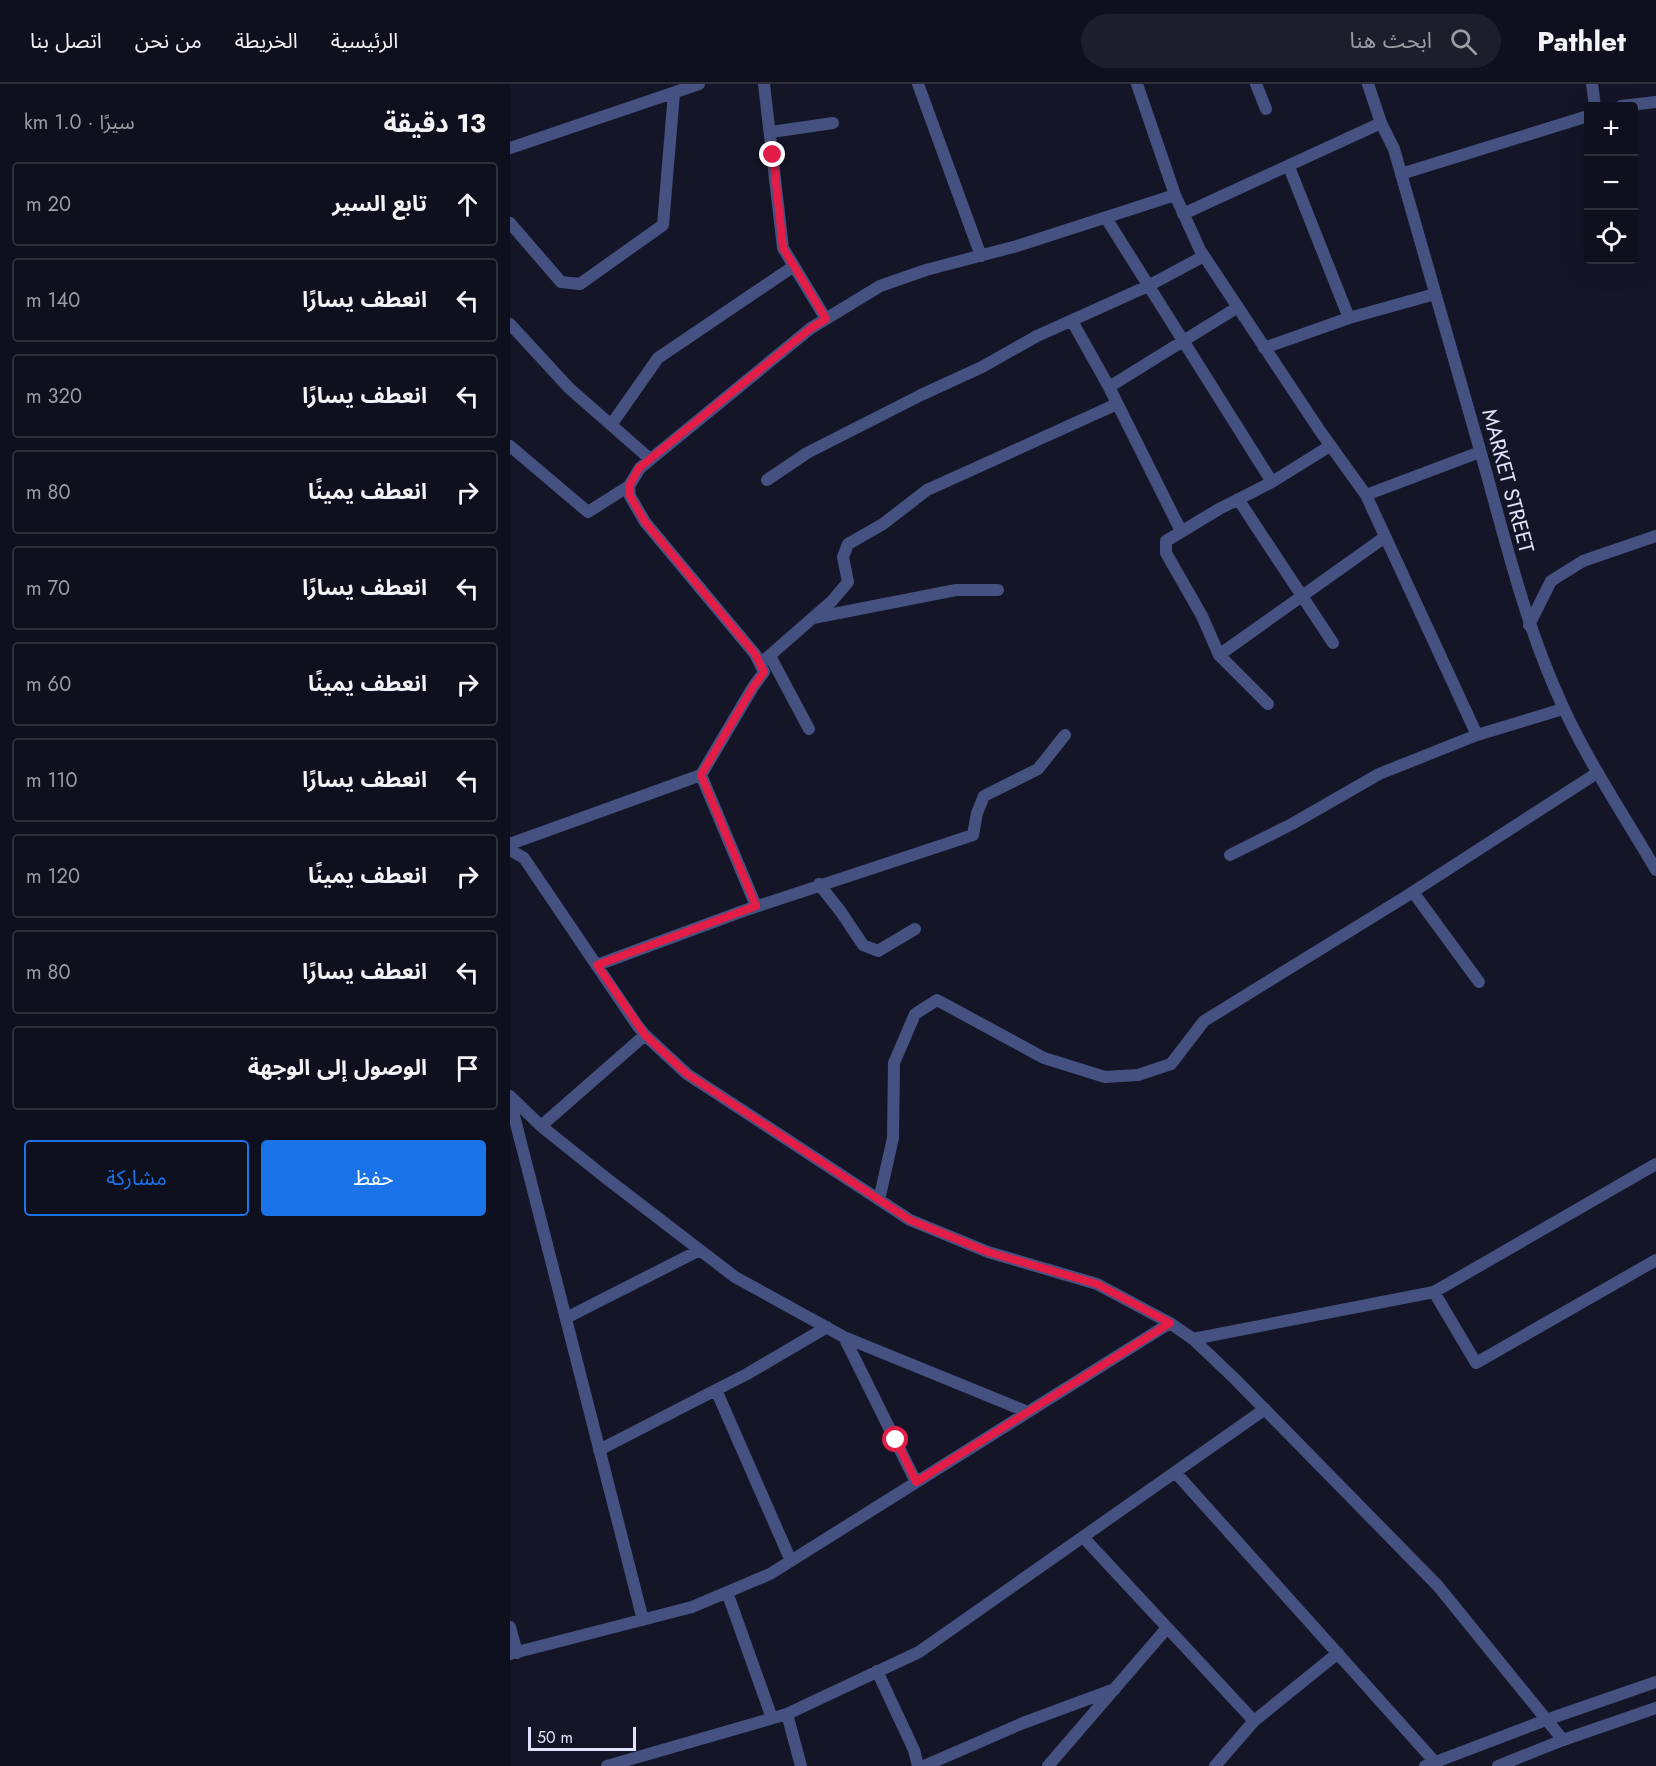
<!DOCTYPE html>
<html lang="ar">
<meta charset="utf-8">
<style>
:root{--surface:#0f101e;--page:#1d1e2b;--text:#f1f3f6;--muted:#9b9da4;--line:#2f303c;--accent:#1a73e8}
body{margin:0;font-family:Jost,"Noto Sans Arabic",sans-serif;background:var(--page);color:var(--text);direction:rtl}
.controls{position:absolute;right:18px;top:18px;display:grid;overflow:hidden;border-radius:6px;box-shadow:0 6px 24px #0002}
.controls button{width:54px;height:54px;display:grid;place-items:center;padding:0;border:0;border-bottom:2px solid var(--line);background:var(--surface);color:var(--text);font:30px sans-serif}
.scale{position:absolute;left:18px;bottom:15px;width:108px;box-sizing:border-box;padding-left:6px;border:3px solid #dfe3fb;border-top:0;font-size:16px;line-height:21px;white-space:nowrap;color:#dfe3fb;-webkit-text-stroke:4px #141628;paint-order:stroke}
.stop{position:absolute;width:18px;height:18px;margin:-14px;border:4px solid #e11d48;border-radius:50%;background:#fff}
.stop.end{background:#e11d48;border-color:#fff;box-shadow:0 2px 6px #0008}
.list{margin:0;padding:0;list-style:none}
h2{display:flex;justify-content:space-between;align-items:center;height:78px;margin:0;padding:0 24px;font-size:26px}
h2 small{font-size:20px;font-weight:400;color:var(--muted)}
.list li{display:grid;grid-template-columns:39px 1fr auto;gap:18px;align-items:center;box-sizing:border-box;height:84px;margin:0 12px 12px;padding:0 12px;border:2px solid var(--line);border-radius:6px}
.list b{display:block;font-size:22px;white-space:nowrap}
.list em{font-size:20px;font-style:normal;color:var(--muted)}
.actions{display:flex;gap:12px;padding:18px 24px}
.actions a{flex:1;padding:14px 0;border:2px solid var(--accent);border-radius:6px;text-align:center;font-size:21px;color:var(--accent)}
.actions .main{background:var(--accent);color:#fff}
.icon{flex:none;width:33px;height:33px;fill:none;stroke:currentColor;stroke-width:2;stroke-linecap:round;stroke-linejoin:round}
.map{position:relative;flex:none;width:1146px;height:1682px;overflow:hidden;direction:ltr}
header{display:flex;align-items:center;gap:36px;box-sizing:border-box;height:84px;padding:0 30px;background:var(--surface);border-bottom:2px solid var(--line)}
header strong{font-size:28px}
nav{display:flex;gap:33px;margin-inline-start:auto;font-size:21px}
.search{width:420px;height:54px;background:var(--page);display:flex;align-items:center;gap:15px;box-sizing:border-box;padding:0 21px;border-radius:33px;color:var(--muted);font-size:22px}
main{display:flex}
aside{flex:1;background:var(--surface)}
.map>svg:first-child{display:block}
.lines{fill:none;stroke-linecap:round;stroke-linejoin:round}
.minor{stroke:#455281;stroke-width:12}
.tertiary{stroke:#455281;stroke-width:12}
.route{stroke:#e11d48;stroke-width:8}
.labels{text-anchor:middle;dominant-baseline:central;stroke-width:6;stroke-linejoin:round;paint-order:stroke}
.street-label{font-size:21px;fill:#dfe3fb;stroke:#141628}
</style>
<header>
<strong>Pathlet</strong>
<div class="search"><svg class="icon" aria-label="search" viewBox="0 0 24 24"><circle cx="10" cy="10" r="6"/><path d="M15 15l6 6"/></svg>ابحث هنا</div>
<nav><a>الرئيسية</a><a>الخريطة</a><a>من نحن</a><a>اتصل بنا</a></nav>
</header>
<main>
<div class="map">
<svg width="1146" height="1682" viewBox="0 0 1146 1682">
<rect width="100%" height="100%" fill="#141628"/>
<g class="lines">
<path class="minor" d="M254,0l19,164 43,71
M408,0l63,172
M627,0l38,111 25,55 120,181 46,64 111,240 86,-26
M746,0l10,25
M1082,0l3,22
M1111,22l35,-4
M261,48l62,-9
M0,64l189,-64
M779,83l60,151
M891,90l187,-58
M673,130l198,-91
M596,134l166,264
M0,139l51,59 19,2 83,-59 11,-132
M562,237l37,66 72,144
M0,240l59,64 81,71
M754,264l85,-30 86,-24
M599,303l129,-80
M101,341l47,-67 136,-92
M0,362l78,66 41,-26
M257,396l40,-27 114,-58 61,-28 55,-31 111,-50 56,-30
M856,411l114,-43
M728,415l95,144
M303,534l143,-28h42
M709,571l166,-118
M260,572l39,73
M250,580l72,-63 16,-19 -5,-25 5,-13 35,-20 44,-34 190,-86
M758,620l-49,-49 -17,-39 -36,-63v-12l53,-32 53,-27 58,-36
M191,691l55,131
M0,760l191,-69 52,-88 11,-15 -9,-18 -110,-132 -15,-26 -1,-10 11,-18 171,-140 69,-42 46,-16 91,-24 158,-51
M0,766l14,8 113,167 8,10 42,39 223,146 78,32 109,32 73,39 23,16 43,41 202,206 125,154
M720,771l62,-31 87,-50 98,-39
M309,800l22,28 22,33 15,6 37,-22
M903,808l66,90
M87,881l146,-54 230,-76 4,-22 7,-17 54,-27 27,-34
M0,1012l31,30 65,52 129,99 109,60 184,75
M0,1016l133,520
M31,1042l104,-91
M369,1116l14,-62 1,-75 21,-49 22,-14 107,58 61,19 33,-2 33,-11 33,-43 201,-124 192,-124
M924,1208l42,71 180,-103
M56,1234l134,-68
M334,1253l72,145
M683,1255l241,-47 222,-128
M206,1306l75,171
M89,1366l148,-76 80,-47
M665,1388l259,289
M573,1453l171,184
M217,1508l45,126
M0,1543l7,26
M0,1570l182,-47 78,-33 400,-251
M367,1587l37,79 4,16
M277,1630l14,52
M97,1682l180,-52 132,-62 346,-243
M414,1682l99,-43 92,-34
M538,1682l119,-138
M705,1682l39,-45 84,-68"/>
<path class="tertiary" d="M858,0l13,39 13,26c28,101 58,201 86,301 25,88 45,176 84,259 26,56 61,108 92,161
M1019,541l22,-44 32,-20 73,-25
M915,1682l121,-46 110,-38
M988,1682l65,-26 93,-32"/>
</g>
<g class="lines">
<path class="route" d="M263,71l10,93 43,71 -15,9 -172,140 -10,18 1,10 15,26 110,132 9,18 -11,15 -52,88 55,131 -159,59 48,70 42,39 223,146 78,32 109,32 73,39 -254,159 -20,-42"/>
</g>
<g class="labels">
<g class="street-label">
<text transform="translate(998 397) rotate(75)">MARKET STREET</text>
</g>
</g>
</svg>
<div class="controls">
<button>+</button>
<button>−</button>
<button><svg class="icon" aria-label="locate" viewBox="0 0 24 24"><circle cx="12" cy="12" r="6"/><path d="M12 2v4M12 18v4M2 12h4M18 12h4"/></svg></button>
</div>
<div class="scale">50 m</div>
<div class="stop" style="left:386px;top:1356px"></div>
<div class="stop end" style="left:263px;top:71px"></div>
</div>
<aside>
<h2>13 دقيقة<small>سيرًا · 1.0 km</small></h2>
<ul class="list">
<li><svg class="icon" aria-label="ahead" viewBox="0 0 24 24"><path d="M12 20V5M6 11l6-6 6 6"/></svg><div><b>تابع السير</b></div><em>20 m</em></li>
<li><svg class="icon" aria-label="left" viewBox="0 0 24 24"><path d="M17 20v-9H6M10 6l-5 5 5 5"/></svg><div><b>انعطف يسارًا</b></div><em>140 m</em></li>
<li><svg class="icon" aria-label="left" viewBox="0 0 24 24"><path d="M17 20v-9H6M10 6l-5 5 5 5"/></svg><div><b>انعطف يسارًا</b></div><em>320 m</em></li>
<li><svg class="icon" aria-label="right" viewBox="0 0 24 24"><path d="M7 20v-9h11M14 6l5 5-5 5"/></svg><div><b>انعطف يمينًا</b></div><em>80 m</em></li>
<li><svg class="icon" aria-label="left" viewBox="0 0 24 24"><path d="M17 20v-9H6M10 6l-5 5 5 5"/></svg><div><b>انعطف يسارًا</b></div><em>70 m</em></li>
<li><svg class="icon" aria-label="right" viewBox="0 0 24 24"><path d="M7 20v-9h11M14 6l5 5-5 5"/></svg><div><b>انعطف يمينًا</b></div><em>60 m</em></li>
<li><svg class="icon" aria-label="left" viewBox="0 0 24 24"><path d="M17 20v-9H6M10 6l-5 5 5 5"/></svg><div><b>انعطف يسارًا</b></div><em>110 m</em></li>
<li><svg class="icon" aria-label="right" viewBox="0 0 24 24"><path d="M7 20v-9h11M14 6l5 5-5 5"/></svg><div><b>انعطف يمينًا</b></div><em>120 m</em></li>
<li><svg class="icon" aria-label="left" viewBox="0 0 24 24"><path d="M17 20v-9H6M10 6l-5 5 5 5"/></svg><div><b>انعطف يسارًا</b></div><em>80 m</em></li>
<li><svg class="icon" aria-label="arrive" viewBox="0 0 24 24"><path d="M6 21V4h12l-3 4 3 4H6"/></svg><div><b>الوصول إلى الوجهة</b></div></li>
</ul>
<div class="actions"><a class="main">حفظ</a><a>مشاركة</a></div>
</aside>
</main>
